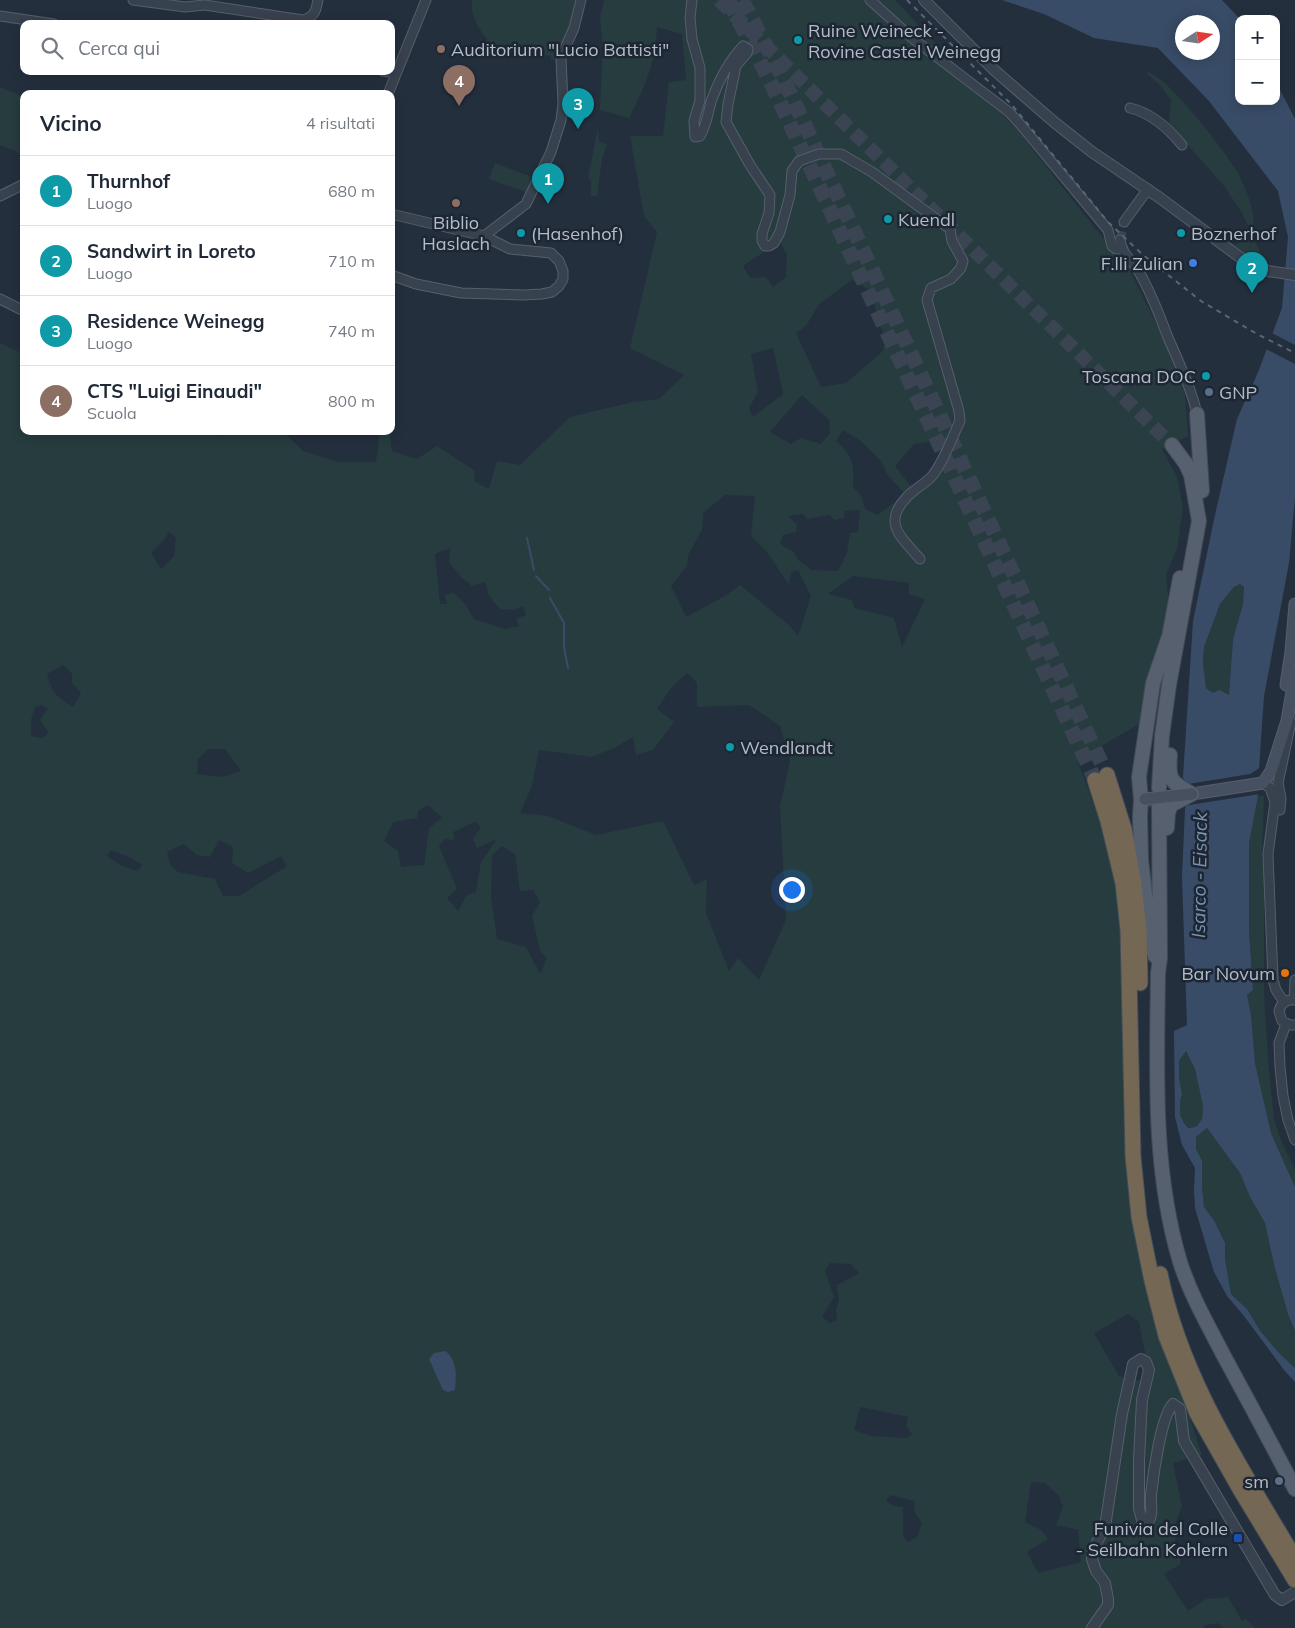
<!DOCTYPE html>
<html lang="it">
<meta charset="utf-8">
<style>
:root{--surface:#fff;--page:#f6f6f7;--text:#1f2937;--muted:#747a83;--line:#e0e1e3;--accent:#ea580c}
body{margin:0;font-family:Mulish,sans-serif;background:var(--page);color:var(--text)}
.controls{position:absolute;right:15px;top:15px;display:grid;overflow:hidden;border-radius:10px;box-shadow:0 2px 12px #0003}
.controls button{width:45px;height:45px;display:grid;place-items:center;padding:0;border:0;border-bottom:1px solid var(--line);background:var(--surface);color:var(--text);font:25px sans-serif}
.compass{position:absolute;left:1175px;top:15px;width:45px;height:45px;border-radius:50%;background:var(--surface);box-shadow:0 2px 12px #0003;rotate:78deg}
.you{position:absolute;left:791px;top:889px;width:18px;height:18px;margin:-12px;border:4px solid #fff;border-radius:50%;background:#1a73e8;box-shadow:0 0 0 8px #1a73e833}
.badge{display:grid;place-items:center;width:32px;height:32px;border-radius:50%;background:var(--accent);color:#fff;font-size:16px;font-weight:700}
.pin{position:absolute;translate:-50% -41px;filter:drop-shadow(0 1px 2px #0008)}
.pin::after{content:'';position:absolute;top:26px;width:18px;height:15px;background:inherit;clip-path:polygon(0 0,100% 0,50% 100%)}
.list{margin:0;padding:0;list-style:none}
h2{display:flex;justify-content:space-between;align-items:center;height:65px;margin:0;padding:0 20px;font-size:21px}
h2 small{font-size:16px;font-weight:400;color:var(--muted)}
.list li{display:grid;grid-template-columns:32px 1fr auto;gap:15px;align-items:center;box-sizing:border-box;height:70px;padding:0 20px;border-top:1px solid var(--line)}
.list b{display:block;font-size:19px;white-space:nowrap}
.list p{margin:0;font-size:16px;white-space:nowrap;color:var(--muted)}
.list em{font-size:16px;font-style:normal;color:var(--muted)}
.icon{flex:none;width:28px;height:28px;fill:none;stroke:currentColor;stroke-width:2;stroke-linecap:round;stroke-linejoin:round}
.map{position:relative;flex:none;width:1295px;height:1628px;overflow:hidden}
.search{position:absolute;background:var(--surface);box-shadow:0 2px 12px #0003;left:20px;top:20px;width:375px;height:55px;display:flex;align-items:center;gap:12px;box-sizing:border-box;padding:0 18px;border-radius:10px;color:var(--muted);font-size:19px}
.panel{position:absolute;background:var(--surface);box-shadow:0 2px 12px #0003;left:20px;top:90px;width:375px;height:345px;border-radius:10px}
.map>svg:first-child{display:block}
.green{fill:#263c3f;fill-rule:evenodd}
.water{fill:#394c67;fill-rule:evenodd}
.pier{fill:#242f3e}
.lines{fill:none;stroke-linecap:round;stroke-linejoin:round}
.stream{stroke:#394c67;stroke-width:2}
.minor-tunnel{stroke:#3a4453;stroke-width:9;stroke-dasharray:9 4.5;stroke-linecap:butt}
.primary-tunnel{stroke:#3a4453;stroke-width:14;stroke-dasharray:14 7;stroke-linecap:butt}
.motorway-tunnel{stroke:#3a4453;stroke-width:15;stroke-dasharray:15 8;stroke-linecap:butt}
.minor-casing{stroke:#565f6c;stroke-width:11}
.tertiary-casing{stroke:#565f6c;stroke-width:12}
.secondary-casing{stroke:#565f6c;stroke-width:13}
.primary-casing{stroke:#414a57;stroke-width:16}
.motorway-casing{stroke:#434c59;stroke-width:17}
.minor{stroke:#38414e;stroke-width:9}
.tertiary{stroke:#38414e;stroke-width:10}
.secondary{stroke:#465061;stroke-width:11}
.primary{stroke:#56606e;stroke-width:14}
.motorway{stroke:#746855;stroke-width:15}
.rail{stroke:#5a6575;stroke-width:2;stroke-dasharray:5 5;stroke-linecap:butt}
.secondary-bridge-casing{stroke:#565f6c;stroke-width:13;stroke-linecap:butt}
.secondary-bridge{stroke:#465061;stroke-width:11}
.culture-dot{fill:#0f9aa8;stroke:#1d2633;stroke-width:2}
.education-dot{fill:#8d6e63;stroke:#1d2633;stroke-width:2}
.shop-dot{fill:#3f7fe0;stroke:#1d2633;stroke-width:2}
.service-dot{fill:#5c6f8a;stroke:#1d2633;stroke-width:2}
.food-dot{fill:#e8710a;stroke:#1d2633;stroke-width:2}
.transit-dot{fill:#1a4fb4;stroke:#1d2633;stroke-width:2}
.labels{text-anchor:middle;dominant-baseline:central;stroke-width:5;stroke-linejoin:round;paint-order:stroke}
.poi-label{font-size:18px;fill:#b4bcc9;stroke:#1d2633;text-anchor:start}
.water-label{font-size:19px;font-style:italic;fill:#7c92b1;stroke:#1d2633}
</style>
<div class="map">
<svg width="1295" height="1628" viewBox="0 0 1295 1628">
<rect width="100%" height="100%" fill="#242f3e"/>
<path class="green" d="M472,0h107l-2,9 -22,51 -4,-1v-3l-6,-1 -1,3 -36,-5 -23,-9 2,-5c-9,-11 -17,-24 -15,-39z
M604,0h291l124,132 71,90 40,49 36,72 19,51 3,42 -26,13 15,28 6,31 -6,41 -11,25 3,34 -28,115 -64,37 33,87 12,76 5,231 4,62 14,66 57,173 -29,8 9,43 -9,24 8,34 -17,10 24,37 18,-12 22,-2 14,24 4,-2 9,9h-32l-5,-5 -12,2 -3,3h-1203v-1285l24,11v77h182l12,5 19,-5h46l20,20 35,11h38l4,-31h9l3,20 25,8 20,-13 37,24 1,12 14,7 8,-28 23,4 50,-48 63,-15 26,-3 25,-24 -54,-27 27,-116 -13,-16 -14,-80h33l6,-54 17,-2 -4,-46 -25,-7c-2,37 -11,58 -28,91l-29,-8 3,-64 -3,-29zM780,241l7,14 -1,22 -13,10 -7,-10 -16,1 -7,-12zM852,280l19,11 8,32 6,15 -2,13 -37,32 -25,4 -25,-54 10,-7 13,-22zM773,348l10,46 -30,23 -4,-9 9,-16 -7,-38zM802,395l27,25 1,13 -9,11 -20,-6 -10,6 -21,-12zM843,430l18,11 20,20 6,13 16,18 -9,11 -17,12 -12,-6 -3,-12 -9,-10c1,-22 1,-31 -17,-46zM934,441l8,10 -12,24 -17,14 -18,-23 19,-22zM725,495l30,1 -4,40 16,16 22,33 2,-13 7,-2 13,26 -13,40 -9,-11 -49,-40 -15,11 -39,21 -15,-31 16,-20 1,-11 14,-25 1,-17zM860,510l-2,22 -8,1 -3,20 -9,18 -26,-1 -14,-10 -4,-8 -14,-8 3,-9 13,-3 1,-7 -9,-9 15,-2 4,5 22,-4 6,5 9,-2v-7zM169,532l7,6 -2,18 -13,13 -10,-16 13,-13zM450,548l-1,14 12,15 11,9 13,-4 4,14 11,13 14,1 9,-4 3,9 -10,4 3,7 -14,3 -31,-10 -9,-15 -12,-12 -8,4 2,8h-7l-5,-50zM853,576l56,7v11l16,5 -23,48 -8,-29 -40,-10 -2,-8 -24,-6zM63,665l9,9v9l9,10 -8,14c-15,-9 -22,-15 -26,-33zM687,673l10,10v24l52,-2 31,21 10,35 -10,45 6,114 -27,60 -21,-22 -9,13 -23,-58 1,-34 -13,6 -31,-64 -67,14 -48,-19 -28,-3 12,-27 7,-36 53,7 22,-9 19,-11 3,18 17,-5 21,-28 -17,-13 14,-21zM42,705l6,4 -8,11 9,13 -7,5 -11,-2v-16l4,-13zM208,749h17l16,22 -18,6 -26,-3 1,-15zM428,805l14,13 -13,10 -5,37 -23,2 -3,-16 -14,-10 9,-19 24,-4 1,-7zM475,822l6,5 -8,12 4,9 20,-9 -16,23 -5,30 -9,3 -9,16 -11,-13 10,-9 -18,-43 6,-7 9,1 -1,-8zM219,840l14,7 -1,16 16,10 33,-17 6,10 -48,30h-16l-8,-17 -37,-7 -8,-8 -3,-12 17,-8 13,11 13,2zM502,846l13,8 5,37 13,-1 7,12 -8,14 8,35 7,7 -7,16 -14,-27 -29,-8 -6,-42 1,-42zM111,850l16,6 16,9 -6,6 -15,-5 -15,-10zM830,1263l21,1 8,9 -22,12 2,15 -3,10 1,10 -7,3 -8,-6 12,-20 -9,-26zM1128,1314l11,8 12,61 -32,-7 -25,-43zM860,1407l48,10 -2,9 6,8 -5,4 -36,-2 -17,-6zM1031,1482l14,1 14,13 4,11 -7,18 22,5 3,32 -43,11 -11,-21 21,-13 -7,-9 -16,-8zM890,1495l25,6 -1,10 8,12 -4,13 -10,6 -5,-6v-29l-9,-1 -8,-5z
M1149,72c6,4 13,8 19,14 23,23 50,56 68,84 7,12 24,48 15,61l-9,-18 -18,-27 -55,-62 2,-24 -11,-15 -13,-11z
M0,87l24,10v58l-24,-10z
M598,127l1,15 8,2 -5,15 -5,37h-6v-16l-3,-2z
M495,163l37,14 -6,15 -37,-13z
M1250,235l3,2 11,24 -14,-4 -15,-12z
M1240,584l4,3 -1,17 -10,35 -4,56 -16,-2 -7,-5 -3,-25 1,-16 16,-43 14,-17z
M1258,796h6l-2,62 2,18v118l4,64 6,62 8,23 13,26v18l-24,-54 -16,-70 -4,-48 -4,-20 6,-5 -4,-59v-88z
M1186,1051l9,17 8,38 -1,13 -6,8 -8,1 -4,-5 -4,-8v-14l2,-7 -3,-16v-17z
M1207,1128l33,45 10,24 15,26 9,42 14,49 7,17v37l-15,-14 -19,-22 -14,-23 -16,-15 -6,-35v-16l-11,-23 -10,-13 -8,-58v-12z"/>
<path class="water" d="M1002,0h220l18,19h-1v82h37v-19l19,37v378l-6,66 -25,133 -5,73 -3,5 2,22 -9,47v88l4,59 -6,5 4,20 4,48 16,70 24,54v144l-7,-17 -14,-49 -9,-42 -15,-26 -10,-24 -33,-45 -11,9v12l6,12v26l2,20 10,13 11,23v16l6,35 16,15 14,23 19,22 15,14v14l-11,-12 -40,-54 -17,-20 -13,-24 -19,-64 -1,-18 1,-22 -13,-23 -7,-28 -1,-86 13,-6 -5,-148 3,-68c4,-11 2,-20 -2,-32l10,-156 22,-106 22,-96 22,-49 23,-62 6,-71 -10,-46 -69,-90 -51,-53 -64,-10 -50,-24zM1182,22h30v30h-30zM1240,584l4,3 -1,17 -10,35 -4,56 -10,-5 -6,3 -7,-5 -3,-25 1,-16 16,-43 14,-17zM1186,1051l9,18 8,37 -1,13 -6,8 -8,1 -4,-5 -4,-8v-14l2,-7 -3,-16v-17z
M446,1351c12,13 10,22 9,39l-7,2 -5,-2 -14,-31 5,-6z"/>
<path class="pier" d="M1270,332l25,13v19l-31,-16z
M1261,767l-2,7 1,20 -77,12 -1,-24 6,2 62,-10z"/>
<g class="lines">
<path class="stream" d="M527,538l7,32
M536,576l13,14
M550,598l14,25v24l4,21"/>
<path class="minor-tunnel" d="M1120,240l4,-18"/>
<path class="primary-tunnel" d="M719,0l453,445
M1152,807v-18"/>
<path class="motorway-tunnel" d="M728,0l44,85 323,695
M742,0l41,78 324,697"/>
<defs>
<path id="minor" d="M133,0l52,7 20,-2 98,15c12,-4 13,-9 15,-20
M692,0l-2,18 2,21 8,29v32l-6,21 1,16 5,-1c7,-11 8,-25 12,-37 7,-19 17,-38 31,-53l5,3 -1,4 -11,13 -8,38 -2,18 24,43 20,30 -1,18 -7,21v7l3,5h4l5,-3 6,-11 10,-37 2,-24 7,-10 20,-7h22l31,18 78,57 2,12 11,20 -2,7 -10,11 -20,9 -4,12 32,111 1,10c-8,16 -16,41 -28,55 -5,6 -14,11 -21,17 -30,28 -13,41 9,66
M870,0l42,38 97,74 11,12 88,106 4,16 4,3h5
M0,16l54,8
M383,71l12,2
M388,94l38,-94
M1130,108c21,5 39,21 52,37
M0,196l24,-12
M391,214l93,22 26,13 41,4 8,8 4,10v8l-4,7 -7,6 -10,2 -19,1 -62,-2 -45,-9 -25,-9
M1124,222l24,-33
M484,236l42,-32 25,-52 10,-32 2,-16 -2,-47 13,-29 7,-28
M1120,240c2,15 12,20 19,32 12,20 20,42 28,63 11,26 24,52 30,79
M0,299l24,12
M1263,783l7,5 5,14 -7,52 5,126 3,10 8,12
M1280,810l1,-12 -3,-15 13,-61
M1294,999l1,-19
M1295,1000c-8,-1 -14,3 -16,11l3,10 8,4h5
M1286,1024l-7,19 1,24 3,29 5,24 7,20"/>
<path id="tertiary" d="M924,0l69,69 61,53 38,30 68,46 85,63 23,10 27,4
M1092,1628l16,-23v-6l-3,-16 -9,-12 -4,-12 2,-11 11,-21 17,-113 11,-50 8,-5 5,3 3,8 -7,30 -3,60v49l4,14 5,-1c6,-8 2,-17 3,-27 2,-19 10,-79 22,-91l7,5 4,32 91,154 7,5 13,-8"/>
<path id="secondary" d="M1286,685l5,-33 4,-48
M1192,794l71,-11 8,-12 16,-50 8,-47"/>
<path id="primary" d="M1197,414l5,77
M1167,648l13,-70
M1170,755c-2,26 1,27 22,39
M1159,788l3,-52 7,-51 30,-164 -8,-46 -5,-11 -14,-19
M1159,806l1,152 -2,15c-1,97 -6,195 22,289 11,34 29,65 45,96 24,44 47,87 70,131
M1167,828l1,-15 3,-8 21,-11
M1155,956l-5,-19 -9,-77 -1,-44 1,-16 -2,-23 14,-94 15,-44"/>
<path id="motorway" d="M1107,775l17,54 9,50 6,50 1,54
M1095,780l13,41 15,62 5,47 5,226 6,61 13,64 14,55 31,77 43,76 55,91
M1160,1274c21,105 82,195 135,285"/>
</defs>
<use href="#minor" class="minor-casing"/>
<use href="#tertiary" class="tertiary-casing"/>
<use href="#secondary" class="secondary-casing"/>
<use href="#primary" class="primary-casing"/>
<use href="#motorway" class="motorway-casing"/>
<use href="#minor" class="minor"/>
<use href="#tertiary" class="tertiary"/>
<use href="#secondary" class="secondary"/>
<use href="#primary" class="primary"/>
<use href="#motorway" class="motorway"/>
<path class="rail" d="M907,0l105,105 96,117 35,33 58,46 56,33 38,19"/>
<defs>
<path id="secondary-bridge" d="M1145,799l47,-5"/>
</defs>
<use href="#secondary-bridge" class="secondary-bridge-casing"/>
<use href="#secondary-bridge" class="secondary-bridge"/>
</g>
<g class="culture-dot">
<circle cx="798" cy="40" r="5"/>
<circle cx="888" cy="219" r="5"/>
<circle cx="521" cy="233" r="5"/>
<circle cx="1181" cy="233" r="5"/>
<circle cx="1206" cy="376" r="5"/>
<circle cx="730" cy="747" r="5"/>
</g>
<g class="education-dot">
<circle cx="441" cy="49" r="5"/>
<circle cx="456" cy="203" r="5"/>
</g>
<circle class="shop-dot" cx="1193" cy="263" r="5"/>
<g class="service-dot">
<circle cx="1209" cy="392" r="5"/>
<circle cx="1279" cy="1481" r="5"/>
</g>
<circle class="food-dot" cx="1285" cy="973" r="5"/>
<rect class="transit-dot" x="1233" y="1533" width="10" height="10" rx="2.5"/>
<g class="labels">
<g class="poi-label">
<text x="808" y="30">Ruine Weineck -<tspan x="808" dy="21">Rovine Castel Weinegg</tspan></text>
<text x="451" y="49">Auditorium "Lucio Battisti"</text>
<text x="898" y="219">Kuendl</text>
<text x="456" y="222" text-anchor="middle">Biblio<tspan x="456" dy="21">Haslach</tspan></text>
<text x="531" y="233">(Hasenhof)</text>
<text x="1191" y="233">Boznerhof</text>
<text x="1183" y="263" text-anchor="end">F.lli Zulian</text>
<text x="1196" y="376" text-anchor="end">Toscana DOC</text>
<text x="1219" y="392">GNP</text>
<text x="740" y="747">Wendlandt</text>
<text x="1275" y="973" text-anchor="end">Bar Novum</text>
<text x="1269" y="1481" text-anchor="end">sm</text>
<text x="1228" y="1528" text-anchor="end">Funivia del Colle<tspan x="1228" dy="21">- Seilbahn Kohlern</tspan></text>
</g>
<g class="water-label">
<text transform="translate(1199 875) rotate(-89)">Isarco - Eisack</text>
</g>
</g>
</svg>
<div class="controls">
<button>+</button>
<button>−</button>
</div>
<svg class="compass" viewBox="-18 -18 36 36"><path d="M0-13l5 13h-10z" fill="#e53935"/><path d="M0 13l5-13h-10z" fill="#747a83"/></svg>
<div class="you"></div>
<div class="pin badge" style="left:548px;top:204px;background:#0f9aa8">1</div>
<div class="pin badge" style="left:1252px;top:293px;background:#0f9aa8">2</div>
<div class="pin badge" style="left:578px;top:129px;background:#0f9aa8">3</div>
<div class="pin badge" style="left:459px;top:106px;background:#8d6e63">4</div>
<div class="search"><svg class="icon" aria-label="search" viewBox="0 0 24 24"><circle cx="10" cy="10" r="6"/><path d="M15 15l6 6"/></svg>Cerca qui</div>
<section class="panel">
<h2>Vicino<small>4 risultati</small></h2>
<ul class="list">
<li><span class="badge" style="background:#0f9aa8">1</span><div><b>Thurnhof</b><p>Luogo</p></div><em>680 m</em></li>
<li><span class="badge" style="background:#0f9aa8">2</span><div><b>Sandwirt in Loreto</b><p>Luogo</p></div><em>710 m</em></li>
<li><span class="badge" style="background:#0f9aa8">3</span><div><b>Residence Weinegg</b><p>Luogo</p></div><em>740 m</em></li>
<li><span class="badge" style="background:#8d6e63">4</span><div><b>CTS &quot;Luigi Einaudi&quot;</b><p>Scuola</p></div><em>800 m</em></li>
</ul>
</section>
</div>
